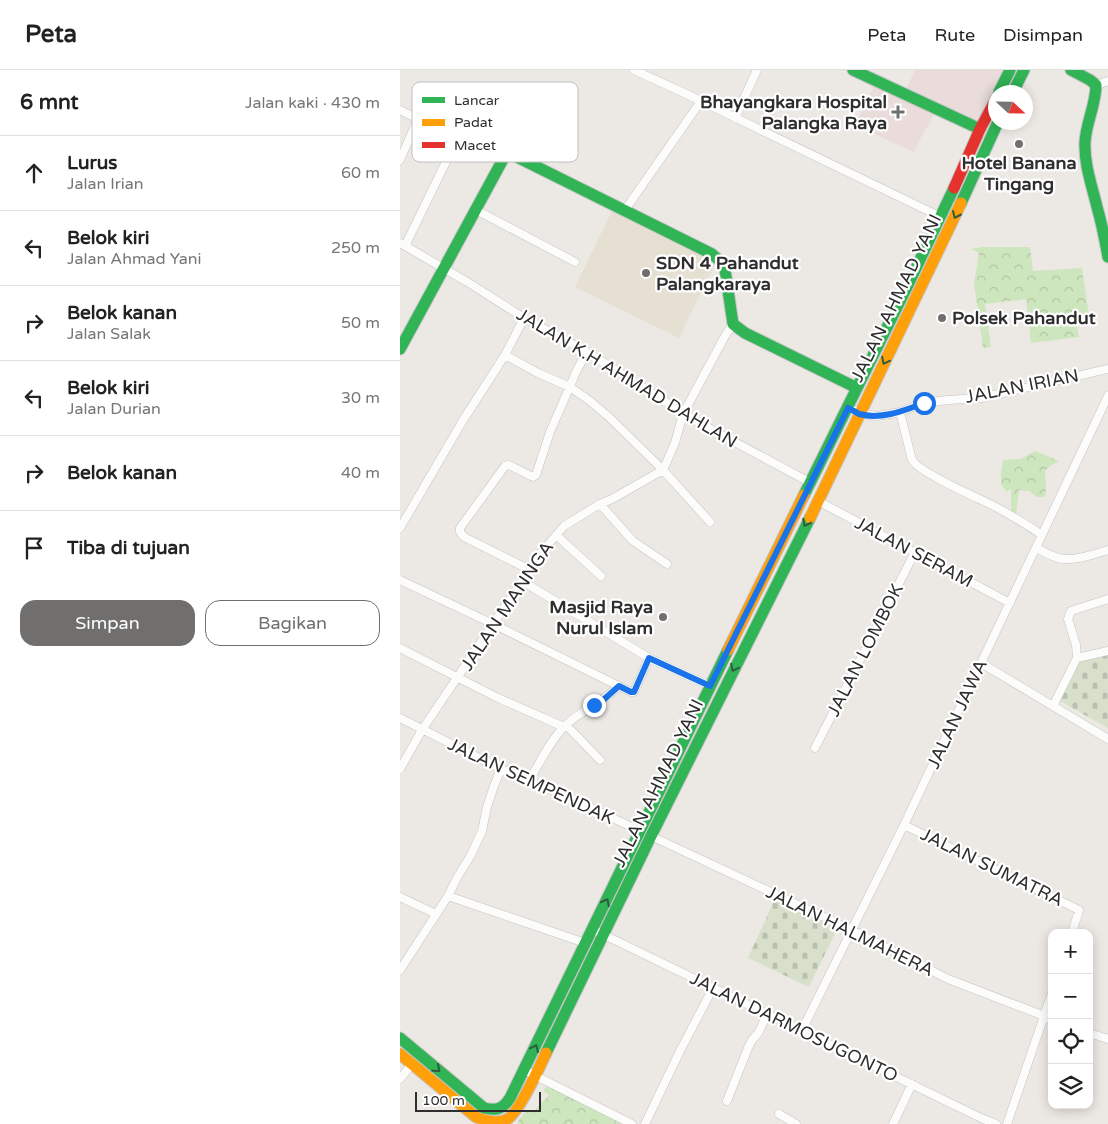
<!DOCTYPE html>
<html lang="id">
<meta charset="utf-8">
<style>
:root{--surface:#fff;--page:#f6f6f6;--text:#222;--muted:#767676;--line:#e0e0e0;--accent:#706f6e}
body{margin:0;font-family:"Varela Round",sans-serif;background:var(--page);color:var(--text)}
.controls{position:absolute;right:15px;bottom:15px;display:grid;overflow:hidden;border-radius:10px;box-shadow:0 2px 12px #0003}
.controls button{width:45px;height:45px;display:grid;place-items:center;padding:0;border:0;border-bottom:1px solid var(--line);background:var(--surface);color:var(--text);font:25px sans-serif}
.compass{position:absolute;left:588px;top:15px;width:45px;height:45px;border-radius:50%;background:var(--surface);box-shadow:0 2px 12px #0003;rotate:112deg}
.scale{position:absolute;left:15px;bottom:12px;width:126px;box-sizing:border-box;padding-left:5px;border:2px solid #2e2e2e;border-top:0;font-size:14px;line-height:18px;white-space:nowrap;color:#2e2e2e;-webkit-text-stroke:4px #fff;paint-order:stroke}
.stop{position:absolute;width:15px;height:15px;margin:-11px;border:4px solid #1a73e8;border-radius:50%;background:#fff}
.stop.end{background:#1a73e8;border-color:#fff;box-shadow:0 1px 5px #0008}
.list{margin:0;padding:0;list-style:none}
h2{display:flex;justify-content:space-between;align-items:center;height:65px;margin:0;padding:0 20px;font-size:21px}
h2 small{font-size:16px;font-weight:400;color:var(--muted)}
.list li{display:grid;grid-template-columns:32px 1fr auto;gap:15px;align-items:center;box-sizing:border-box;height:75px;padding:0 20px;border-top:1px solid var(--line)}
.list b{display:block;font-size:19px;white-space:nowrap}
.list p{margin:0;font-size:16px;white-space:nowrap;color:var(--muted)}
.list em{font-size:16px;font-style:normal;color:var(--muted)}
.actions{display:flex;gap:10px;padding:15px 20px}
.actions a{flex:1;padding:11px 0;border:1px solid var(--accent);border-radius:15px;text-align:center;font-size:18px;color:var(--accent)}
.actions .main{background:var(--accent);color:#fff}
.icon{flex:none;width:28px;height:28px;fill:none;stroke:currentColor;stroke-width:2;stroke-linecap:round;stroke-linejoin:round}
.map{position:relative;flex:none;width:708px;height:1054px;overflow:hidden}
header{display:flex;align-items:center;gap:30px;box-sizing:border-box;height:70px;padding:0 25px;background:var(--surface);border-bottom:1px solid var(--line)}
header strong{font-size:24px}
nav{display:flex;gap:28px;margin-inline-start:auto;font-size:18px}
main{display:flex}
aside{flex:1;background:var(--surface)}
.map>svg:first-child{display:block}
.education{fill:#e6e0d3}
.medical{fill:#e9dcdb}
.forest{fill:url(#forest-crowns)}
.cemetery{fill:url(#cemetery-stones)}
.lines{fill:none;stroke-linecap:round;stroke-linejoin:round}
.street-casing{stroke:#c5c4c5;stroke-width:9}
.fast-casing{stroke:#c5c4c5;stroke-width:13}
.slow-casing{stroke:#c5c4c5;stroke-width:13}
.jam-casing{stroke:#c5c4c5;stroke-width:13}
.street{stroke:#fcfcfb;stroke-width:8}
.fast{stroke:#30b455;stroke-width:11}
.slow{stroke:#ff9f0a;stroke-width:11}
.jam{stroke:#e5322d;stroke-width:11}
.oneway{stroke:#2f5d3c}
.route{stroke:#1a73e8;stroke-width:6}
.poi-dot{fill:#706f6e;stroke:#fff;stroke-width:2}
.labels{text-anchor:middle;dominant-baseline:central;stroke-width:4.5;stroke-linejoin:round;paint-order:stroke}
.poi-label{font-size:18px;font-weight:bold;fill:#2e2e2e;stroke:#fff;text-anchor:end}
.street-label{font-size:18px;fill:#2e2e2e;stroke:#fff}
.key{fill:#fff;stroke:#c0c0c0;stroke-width:1}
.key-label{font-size:14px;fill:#2e2e2e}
</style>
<header>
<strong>Peta</strong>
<nav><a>Peta</a><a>Rute</a><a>Disimpan</a></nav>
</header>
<main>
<aside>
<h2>6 mnt<small>Jalan kaki · 430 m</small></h2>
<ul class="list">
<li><svg class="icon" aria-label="ahead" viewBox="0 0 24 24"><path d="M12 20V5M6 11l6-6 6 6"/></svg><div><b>Lurus</b><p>Jalan Irian</p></div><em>60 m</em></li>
<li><svg class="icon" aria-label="left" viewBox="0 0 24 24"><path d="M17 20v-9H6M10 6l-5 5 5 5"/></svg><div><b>Belok kiri</b><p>Jalan Ahmad Yani</p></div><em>250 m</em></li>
<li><svg class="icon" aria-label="right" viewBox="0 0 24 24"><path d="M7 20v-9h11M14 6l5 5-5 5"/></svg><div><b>Belok kanan</b><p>Jalan Salak</p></div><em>50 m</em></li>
<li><svg class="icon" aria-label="left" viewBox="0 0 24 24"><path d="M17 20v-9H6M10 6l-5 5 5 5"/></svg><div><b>Belok kiri</b><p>Jalan Durian</p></div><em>30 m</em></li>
<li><svg class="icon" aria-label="right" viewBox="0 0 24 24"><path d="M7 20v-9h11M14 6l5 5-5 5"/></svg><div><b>Belok kanan</b></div><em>40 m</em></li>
<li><svg class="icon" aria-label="arrive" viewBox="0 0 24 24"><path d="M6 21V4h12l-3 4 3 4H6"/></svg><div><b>Tiba di tujuan</b></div></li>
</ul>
<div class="actions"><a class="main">Simpan</a><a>Bagikan</a></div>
</aside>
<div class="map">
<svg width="708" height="1054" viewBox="0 0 708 1054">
<defs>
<pattern id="forest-crowns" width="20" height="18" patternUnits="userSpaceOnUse" patternTransform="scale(1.25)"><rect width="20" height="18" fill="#cee6be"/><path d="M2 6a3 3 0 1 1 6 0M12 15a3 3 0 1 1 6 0" fill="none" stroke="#b1c6a4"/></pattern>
<pattern id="cemetery-stones" width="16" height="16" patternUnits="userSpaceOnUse" patternTransform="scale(1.25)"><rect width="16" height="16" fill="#d8e0cc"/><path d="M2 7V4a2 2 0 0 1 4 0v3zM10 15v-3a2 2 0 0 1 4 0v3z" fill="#bac0b0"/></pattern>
</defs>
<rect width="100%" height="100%" fill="#ece8e4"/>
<path class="education" d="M213,139l104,51 -38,78 -104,-51z"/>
<path class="medical" d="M515,0h90l-25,52 -41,-19 -11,24h-2l-12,25 -59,-27 19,-39 28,13z"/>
<path class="forest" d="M583,177h47l3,24 49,-3 8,54 -13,3 2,12 -48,6 -5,-44 -41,5 6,43 -8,1 -9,-64 5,-31 -8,-4z
M635,381l22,9 1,2 -8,4 -5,5 1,20 -1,6h-8l-8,-6 -10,-1 -3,25 -5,-3v-23l-4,3 -6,-7v-12l2,-13 18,-1z
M146,1017l5,1 48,23 22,13h-103v-3l8,-10 7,1 16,-17 -6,-4z"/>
<path class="cemetery" d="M708,581v77l-48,-27 20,-41z
M375,829l62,30 -28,58 -61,-29z"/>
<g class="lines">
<defs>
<path id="street" d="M234,0l46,21 261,126
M696,15l12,-4
M0,40l18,9
M335,48l22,-48
M0,90l18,-41 5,-6 8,2 76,37
M76,140l99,52
M225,140l76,-109
M0,173l69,40 55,35 63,34 107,68 117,63
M5,176l57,-117
M105,285l33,18 32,14 20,14 20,17 53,52 47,52
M448,338l11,5 17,3 14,-2 10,-2 23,-9 25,-3 33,-2 127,-29
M500,342l12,48c8,13 64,37 80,45 17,9 34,19 50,30
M418,431l192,102
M200,434l33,37 34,23
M0,458l62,-106 43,-67 19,-37
M156,465l45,41
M636,478c9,4 19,11 29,11 14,1 30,-5 43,-9
M128,499l-64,-32 -4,-5v-4l45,-62 4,-1 24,12 3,-2 14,-43 27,-62 10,-18
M0,510l93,44 138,68h3l15,-34
M122,511l127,77 61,28
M0,578l98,50 66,29
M677,588l31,-7
M581,593l127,76
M653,636l24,-48 -1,-13 -8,-26 3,-8 37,-12
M0,648l101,51 63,26 76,36
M166,655l34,35
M415,678l100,-196
M0,699l22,-39 100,-149 12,-20 30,-35 36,-22 12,-5 51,-29 12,-27 8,-29 42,-78 8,-12
M129,710c10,-15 23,-43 37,-55 16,-15 37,-23 53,-39
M504,755l175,85 -7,23
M251,766l201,94 96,49 104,40
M48,826l137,47
M0,827l36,17
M192,859l389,189 15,6
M0,900l48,-74 10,-20 13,-21 11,-24 5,-24 7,-21 7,-17
M402,960l102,-205 204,-429
M689,963l19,6
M124,1000l108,54
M0,1009l12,-15
M327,1031l21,-53 4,-8 7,-8 8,-18
M379,1044l17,10
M245,1054l35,-73 33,-63
M493,1054l19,-40
M607,1054l45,-131"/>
<path id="fast" d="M453,0l127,59
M671,0l19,10 6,5c0,19 -10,38 -11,57 -1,22 7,44 12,65 5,17 8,33 11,50
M599,22l11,-22
M613,22l11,-22
M561,133l37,-81
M0,279l107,-197 205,102 9,8 4,8 8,54 12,9 112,55
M404,425l104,-210 46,-97
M0,968l84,70c13,3 19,1 26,-10l218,-448
M146,983l105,-217 159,-318"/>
<path id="slow" d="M410,448l151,-315
M328,580l76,-155
M0,984l76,63c10,4 20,7 30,3 12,-5 34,-54 40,-67"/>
<path id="jam" d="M554,118l26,-59 16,-30"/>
</defs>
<use href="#street" class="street-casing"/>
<use href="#fast" class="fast-casing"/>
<use href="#slow" class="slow-casing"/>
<use href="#jam" class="jam-casing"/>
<use href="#street" class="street"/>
<use href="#fast" class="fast"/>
<use href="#slow" class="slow"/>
<use href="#jam" class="jam"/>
</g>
<defs><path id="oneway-chevron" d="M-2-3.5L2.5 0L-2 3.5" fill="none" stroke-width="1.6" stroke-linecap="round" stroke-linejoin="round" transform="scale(1.25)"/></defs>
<g class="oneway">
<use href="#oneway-chevron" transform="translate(556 145) rotate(114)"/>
<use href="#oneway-chevron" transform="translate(485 291) rotate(116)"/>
<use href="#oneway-chevron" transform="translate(406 453) rotate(117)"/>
<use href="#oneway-chevron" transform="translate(334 598) rotate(116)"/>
<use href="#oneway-chevron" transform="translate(206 832) rotate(-63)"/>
<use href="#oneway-chevron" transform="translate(135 978) rotate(-65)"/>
<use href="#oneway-chevron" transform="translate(37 999) rotate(40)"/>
</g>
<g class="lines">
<path class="route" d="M194,635l8,-4 17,-15 12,6h3l15,-34 61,28 138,-278c4,2 8,4 11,6 22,6 44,-3 65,-11"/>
</g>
<g class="poi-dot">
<path d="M495.5 34.5h5v5h5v5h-5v5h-5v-5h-5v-5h5z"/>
<circle cx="619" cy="74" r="5"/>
<circle cx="246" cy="203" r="5"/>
<circle cx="542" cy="248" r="5"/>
<circle cx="263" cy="547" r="5"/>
</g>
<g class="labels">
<g class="poi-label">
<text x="487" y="32">Bhayangkara Hospital<tspan x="487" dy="21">Palangka Raya</tspan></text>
<text x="619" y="93" text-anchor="middle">Hotel Banana<tspan x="619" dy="21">Tingang</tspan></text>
<text x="256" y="193" text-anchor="start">SDN 4 Pahandut<tspan x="256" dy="21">Palangkaraya</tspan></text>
<text x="552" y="248" text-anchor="start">Polsek Pahandut</text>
<text x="253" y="537">Masjid Raya<tspan x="253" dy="21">Nurul Islam</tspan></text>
</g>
<g class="street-label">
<text transform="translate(496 228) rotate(-64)">JALAN AHMAD YANI</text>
<text transform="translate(227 308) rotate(31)">JALAN K.H AHMAD DAHLAN</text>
<text transform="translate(622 316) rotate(-11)">JALAN IRIAN</text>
<text transform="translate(514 482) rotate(28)">JALAN SERAM</text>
<text transform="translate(107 536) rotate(-56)">JALAN MANNGA</text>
<text transform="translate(465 580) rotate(-63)">JALAN LOMBOK</text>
<text transform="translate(557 644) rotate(-65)">JALAN JAWA</text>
<text transform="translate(131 711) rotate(25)">JALAN SEMPENDAK</text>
<text transform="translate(258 713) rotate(-64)">JALAN AHMAD YANI</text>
<text transform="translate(592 797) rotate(26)">JALAN SUMATRA</text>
<text transform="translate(450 861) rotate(26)">JALAN HALMAHERA</text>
<text transform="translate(394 957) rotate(26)">JALAN DARMOSUGONTO</text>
</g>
</g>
<rect x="12" y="12" width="166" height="80" rx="8" class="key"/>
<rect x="22" y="27" width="23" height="6" fill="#30b455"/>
<rect x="22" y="49" width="23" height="7" fill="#ff9f0a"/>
<rect x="22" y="72" width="23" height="6" fill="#e5322d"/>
<g class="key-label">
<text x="54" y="35">Lancar</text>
<text x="54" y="57">Padat</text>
<text x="54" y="80">Macet</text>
</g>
</svg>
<div class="controls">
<button>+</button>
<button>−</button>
<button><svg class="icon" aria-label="locate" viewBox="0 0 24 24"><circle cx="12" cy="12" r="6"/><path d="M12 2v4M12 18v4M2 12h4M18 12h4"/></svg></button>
<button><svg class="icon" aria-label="layers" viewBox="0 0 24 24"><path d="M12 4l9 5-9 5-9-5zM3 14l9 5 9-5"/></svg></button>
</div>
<svg class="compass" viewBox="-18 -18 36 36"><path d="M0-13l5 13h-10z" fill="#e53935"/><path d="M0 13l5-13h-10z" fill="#767676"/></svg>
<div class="scale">100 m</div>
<div class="stop" style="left:524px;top:333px"></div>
<div class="stop end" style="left:194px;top:635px"></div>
</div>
</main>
